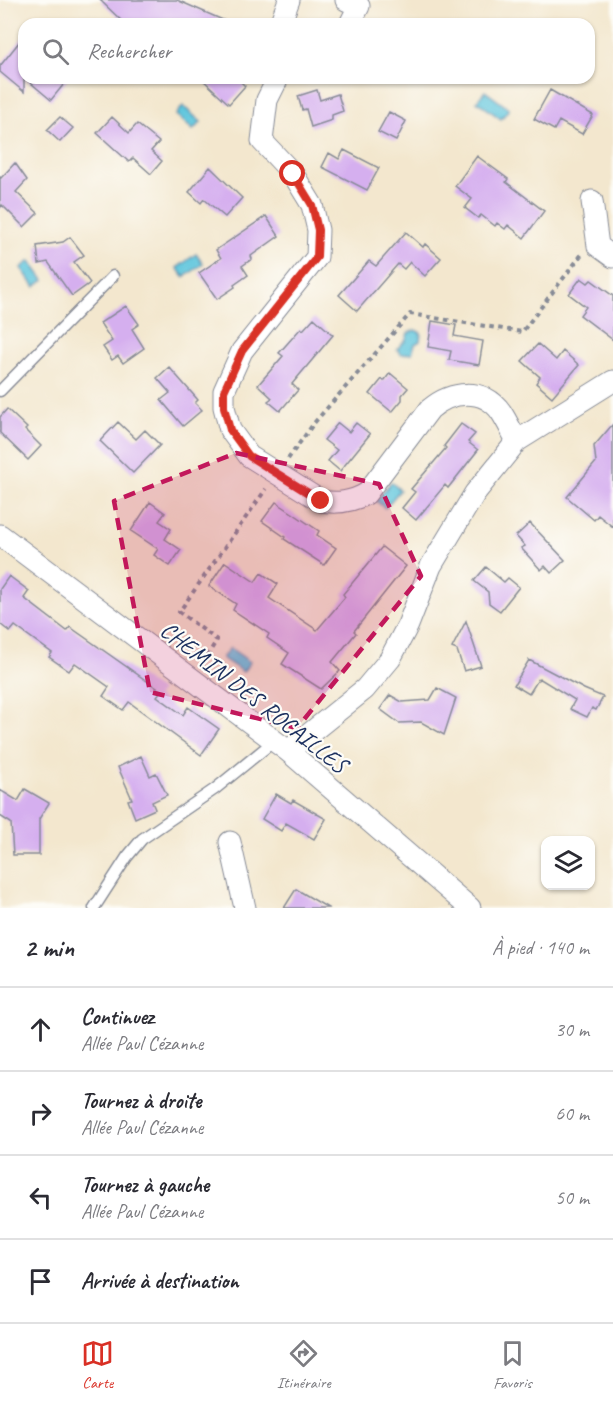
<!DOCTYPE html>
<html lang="fr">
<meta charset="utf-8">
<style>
:root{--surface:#fff;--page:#f2f2f3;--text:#2b2b33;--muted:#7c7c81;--line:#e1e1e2;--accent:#d93025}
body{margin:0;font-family:Caveat,sans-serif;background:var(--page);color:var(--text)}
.controls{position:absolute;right:18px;bottom:18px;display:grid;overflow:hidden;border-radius:12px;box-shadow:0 2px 4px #0004}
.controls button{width:54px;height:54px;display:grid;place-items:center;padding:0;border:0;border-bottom:2px solid var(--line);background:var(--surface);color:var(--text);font:30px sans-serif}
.stop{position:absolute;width:18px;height:18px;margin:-14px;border:4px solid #d93025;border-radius:50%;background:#fff}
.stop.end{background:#d93025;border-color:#fff;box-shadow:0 2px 6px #0008}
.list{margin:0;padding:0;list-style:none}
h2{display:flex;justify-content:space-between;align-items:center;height:78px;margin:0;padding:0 24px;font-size:26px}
h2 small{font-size:20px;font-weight:400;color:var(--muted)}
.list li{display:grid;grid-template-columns:39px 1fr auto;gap:18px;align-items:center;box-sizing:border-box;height:84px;padding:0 24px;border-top:2px solid var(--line)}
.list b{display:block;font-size:22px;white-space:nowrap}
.list p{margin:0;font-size:20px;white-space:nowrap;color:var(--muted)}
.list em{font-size:20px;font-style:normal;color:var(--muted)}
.icon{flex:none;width:33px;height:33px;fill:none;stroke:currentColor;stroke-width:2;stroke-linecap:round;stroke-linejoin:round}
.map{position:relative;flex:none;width:613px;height:908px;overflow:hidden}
.search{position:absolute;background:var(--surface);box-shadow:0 2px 4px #0004;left:18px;right:18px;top:18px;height:66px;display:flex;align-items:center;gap:15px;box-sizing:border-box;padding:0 21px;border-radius:18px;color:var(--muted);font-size:22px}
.sheet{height:414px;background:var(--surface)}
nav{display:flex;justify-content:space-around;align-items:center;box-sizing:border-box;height:84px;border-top:2px solid var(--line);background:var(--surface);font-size:16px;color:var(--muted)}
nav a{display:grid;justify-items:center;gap:3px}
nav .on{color:var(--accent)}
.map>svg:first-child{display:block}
.water{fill:#60c6dd;stroke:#3e7a9e;stroke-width:1.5}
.building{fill:#d5afef}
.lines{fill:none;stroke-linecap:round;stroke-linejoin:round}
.lane-casing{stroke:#878b96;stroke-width:13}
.street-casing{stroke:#878b96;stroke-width:23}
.path{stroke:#878b96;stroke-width:4;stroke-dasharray:4.5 4.5;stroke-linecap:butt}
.lane{stroke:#fff;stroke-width:10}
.street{stroke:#fff;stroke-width:21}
.route{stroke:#d93025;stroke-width:8}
.marked{fill:#c2185b;fill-opacity:0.2;stroke:#c2185b;stroke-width:4.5;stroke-dasharray:12 8;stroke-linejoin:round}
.labels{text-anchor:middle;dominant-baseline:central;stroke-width:4.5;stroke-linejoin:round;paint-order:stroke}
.street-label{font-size:24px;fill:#1b2f5e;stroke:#fdfcf7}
</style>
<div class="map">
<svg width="613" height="908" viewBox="0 0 613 908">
<rect width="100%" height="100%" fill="#fdfcf7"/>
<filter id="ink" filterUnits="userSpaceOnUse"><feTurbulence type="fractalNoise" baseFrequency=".0167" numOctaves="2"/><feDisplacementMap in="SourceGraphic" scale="12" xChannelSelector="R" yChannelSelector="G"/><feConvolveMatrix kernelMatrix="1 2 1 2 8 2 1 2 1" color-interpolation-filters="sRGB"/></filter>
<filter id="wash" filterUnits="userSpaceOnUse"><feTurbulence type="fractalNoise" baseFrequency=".008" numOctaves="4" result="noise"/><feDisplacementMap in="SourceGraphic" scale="24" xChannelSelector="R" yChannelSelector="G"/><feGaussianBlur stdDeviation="1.35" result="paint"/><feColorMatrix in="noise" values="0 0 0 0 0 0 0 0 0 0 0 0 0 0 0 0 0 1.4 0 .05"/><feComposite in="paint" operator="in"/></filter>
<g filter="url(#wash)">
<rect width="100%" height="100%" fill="#f3e7ce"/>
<path class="water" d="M485,91l24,18 -8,10 -24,-18z
M183,106l18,16 -8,8 -17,-15z
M196,254l7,10 -19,13 -7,-9z
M30,261l14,19 -9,7 -14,-19z
M415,330l6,3 -1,8 -5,3 -3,9 -11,1 -4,-5 9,-9 2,-7z
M391,482l9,8 -15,18 -9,-7z
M230,648l20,14 -7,10 -21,-14z"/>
<g id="blocks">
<path class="building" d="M100,0h77l55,24h-107z
M24,36v56l-24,-20v-6z
M25,78h44l-18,22z
M201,78h36l8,8 -16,18z
M317,90l3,10 18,-6 5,17 -11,4v5l-21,7 -5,-18 -4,1 -4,-14z
M550,90l43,25 -11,19 -23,-13 -5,9 -20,-11z
M389,112l17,9 -10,20 -18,-9z
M60,117l13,11 -13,14 -13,-12z
M112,117l17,16 8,-9 22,18 -8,9 11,10 -11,13 -18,-16 -4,4 -32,-29z
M344,150l35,18 -12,22 -45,-23 7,-14 10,6z
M477,156l31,23 -2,3 38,29 -20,27 -16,-13 -3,4 -8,-6 -2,3 -14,-11 -3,3 -13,-10 7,-9 -17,-13z
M15,163l12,17 -11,12 22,21 -14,14 -22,-22 -2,3v-31l1,1z
M210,167l32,31 -17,19 -21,-18 -3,4 -12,-11z
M266,216l13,20 -28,20 1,3 -10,7 6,9 -14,10 1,2 -18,12 -18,-26 22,-15 -5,-8z
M406,232l17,15 2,-3 16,14 -16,18 -15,-14 -6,7 -6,-5 -41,47 -18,-16 30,-34 7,5z
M70,237l14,18 -10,7 16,21 -18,13 -24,-34 -9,2 -2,-18 26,-4z
M581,278l7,5 3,-3 22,16v44l-33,-25 6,-8 -17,-13z
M126,306l13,18 -7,5 12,19 -21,15 -5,-7 -6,4 -9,-13 9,-6 -12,-18z
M314,318l19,17 -41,49 6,6 -18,21 -12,-10 4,-3 -14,-13 25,-29 -4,-3 22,-25 2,2z
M432,321l24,4 -2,11 29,5 -4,24 -30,-5 2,-9 -23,-4z
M538,344l18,16 7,-9 16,14 -27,32 -16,-14 4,-6 -18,-16z
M169,367l29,33 -3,3 7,7 -19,16 -22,-26 9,-7 -13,-15z
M390,373l18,15 -6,7v5l-10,12 -22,-18 12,-15 2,2z
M7,409l20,19 -2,2 16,16 -13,14 -28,-27v-16z
M118,422l18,17 9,-9 15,15 -27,28 -33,-32z
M338,423l11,9 7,-9 14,11 -30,37 -12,-10 9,-11 -13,-10z
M461,424l14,10 -7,8 10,8 -30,38 -3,-3 -29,35 -14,-12 13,-16 -4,-3 35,-41 -2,-2z
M613,424v103l-15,-12 -4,5 -27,-23 29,-35 -2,-16z
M150,502l15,11 -6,8 12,8 -6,10 16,11 -11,16 -16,-11 4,-6 -27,-18z
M276,502l43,29 -2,4 19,13 -12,17 -40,-26 1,-2 -23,-16z
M530,523l35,37 -14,13 -6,-7 -4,4 -20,-22 4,-2 -9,-10z
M382,547l24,19 -52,65 2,2 -24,29 8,9 -19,18 -39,-25 7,-11 -22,-15 2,-4 -36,-24 3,-6 -27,-18 16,-24 30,20 6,-9 17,11 -9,14 48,32 28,-33 -2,-3z
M486,567l18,15 4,-4 11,9 -19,24 -11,-8 -1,-11 -14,-11z
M9,576l20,15 -5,7 43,33 3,-4 91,64 -4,5 26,19 5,-8 31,22 -18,26 -72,-53 -6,8 -20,-14 6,-9 -34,-24 -6,8 -20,-14 3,-4 -37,-27 -5,6 -10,-8v-35z
M466,621l15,45 -17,5 -7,-21 -5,-2z
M529,660l55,29 19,8 -7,13 -4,-2 -5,9 -17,-8 5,-9 -36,-22 -10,16 -15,-9z
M437,688l19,10 -12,37 -23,-13 -22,1 -19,-14 10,-14 12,7 28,-2z
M141,756l9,20 6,-3 11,22 -15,7 3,7 -20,9 -7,-18 4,-1 -14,-32z
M25,789l24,14 -10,16v36h-26l-2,-32 -11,-7v-26l18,11z
M276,794l15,9 2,-3 33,19 -12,20 -28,-16 -5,8 -19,-12z
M296,889l32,19h-44z"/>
</g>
</g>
<g filter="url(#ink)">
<use href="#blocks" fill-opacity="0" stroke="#878b96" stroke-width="1.5"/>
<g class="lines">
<defs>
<path id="lane" d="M0,391l113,-115
M94,908l33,-51 15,-18 73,-50 59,-48"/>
<path id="street" d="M346,0l13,6 -9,18
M280,24l9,-24
M278,78l-11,22 -5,41 31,33 19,31 6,25 -1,27 -75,94 -18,40v16l6,23 19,26 72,45c17,3 30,1 45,-7l64,-85c21,-18 53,-22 71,3 6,9 11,20 16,29
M592,201l6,45 15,11
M0,535l288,216 182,157
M288,751l77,-62 25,-30 18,-34 23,-59 44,-73 42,-52 96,-60
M230,842l15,66"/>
</defs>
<use href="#lane" class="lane-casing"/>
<use href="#street" class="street-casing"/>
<path class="path" d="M288,459l26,-36 96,-109 112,18 60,-78
M202,664l15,-24 -38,-28 87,-123"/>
<use href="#lane" class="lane"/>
<use href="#street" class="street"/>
</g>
</g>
<g class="lines" filter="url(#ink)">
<path class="route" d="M293,174l19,31 6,25 -1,27 -75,94 -18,40v16l6,23 19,26 72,45"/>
</g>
<path class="marked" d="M236,453l143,31 42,92 -124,152 -147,-36 -36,-191z"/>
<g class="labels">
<g class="street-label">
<text transform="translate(254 697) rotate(38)">CHEMIN DES ROCAILLES</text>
</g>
</g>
</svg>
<div class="controls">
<button><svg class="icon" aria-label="layers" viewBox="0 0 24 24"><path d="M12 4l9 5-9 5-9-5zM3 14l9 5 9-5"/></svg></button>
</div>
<div class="stop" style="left:293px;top:174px"></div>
<div class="stop end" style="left:321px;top:501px"></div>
<div class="search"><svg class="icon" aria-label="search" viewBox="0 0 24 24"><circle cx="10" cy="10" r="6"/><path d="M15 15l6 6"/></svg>Rechercher</div>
</div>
<section class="sheet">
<h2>2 min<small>À pied · 140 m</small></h2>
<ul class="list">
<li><svg class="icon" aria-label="ahead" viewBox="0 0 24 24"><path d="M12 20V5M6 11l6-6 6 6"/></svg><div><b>Continuez</b><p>Allée Paul Cézanne</p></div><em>30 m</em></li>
<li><svg class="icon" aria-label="right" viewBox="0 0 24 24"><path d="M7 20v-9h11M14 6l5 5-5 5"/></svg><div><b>Tournez à droite</b><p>Allée Paul Cézanne</p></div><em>60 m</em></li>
<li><svg class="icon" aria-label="left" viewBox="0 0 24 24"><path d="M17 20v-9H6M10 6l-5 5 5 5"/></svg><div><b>Tournez à gauche</b><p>Allée Paul Cézanne</p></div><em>50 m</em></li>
<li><svg class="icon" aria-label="arrive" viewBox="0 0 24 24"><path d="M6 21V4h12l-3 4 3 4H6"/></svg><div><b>Arrivée à destination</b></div></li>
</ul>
</section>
<nav>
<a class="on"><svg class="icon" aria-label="map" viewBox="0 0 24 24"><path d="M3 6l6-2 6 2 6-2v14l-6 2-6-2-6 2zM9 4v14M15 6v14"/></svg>Carte</a>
<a><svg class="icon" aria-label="directions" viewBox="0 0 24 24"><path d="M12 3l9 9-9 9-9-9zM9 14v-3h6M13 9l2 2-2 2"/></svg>Itinéraire</a>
<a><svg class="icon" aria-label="saved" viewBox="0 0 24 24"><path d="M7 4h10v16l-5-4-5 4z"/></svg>Favoris</a>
</nav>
